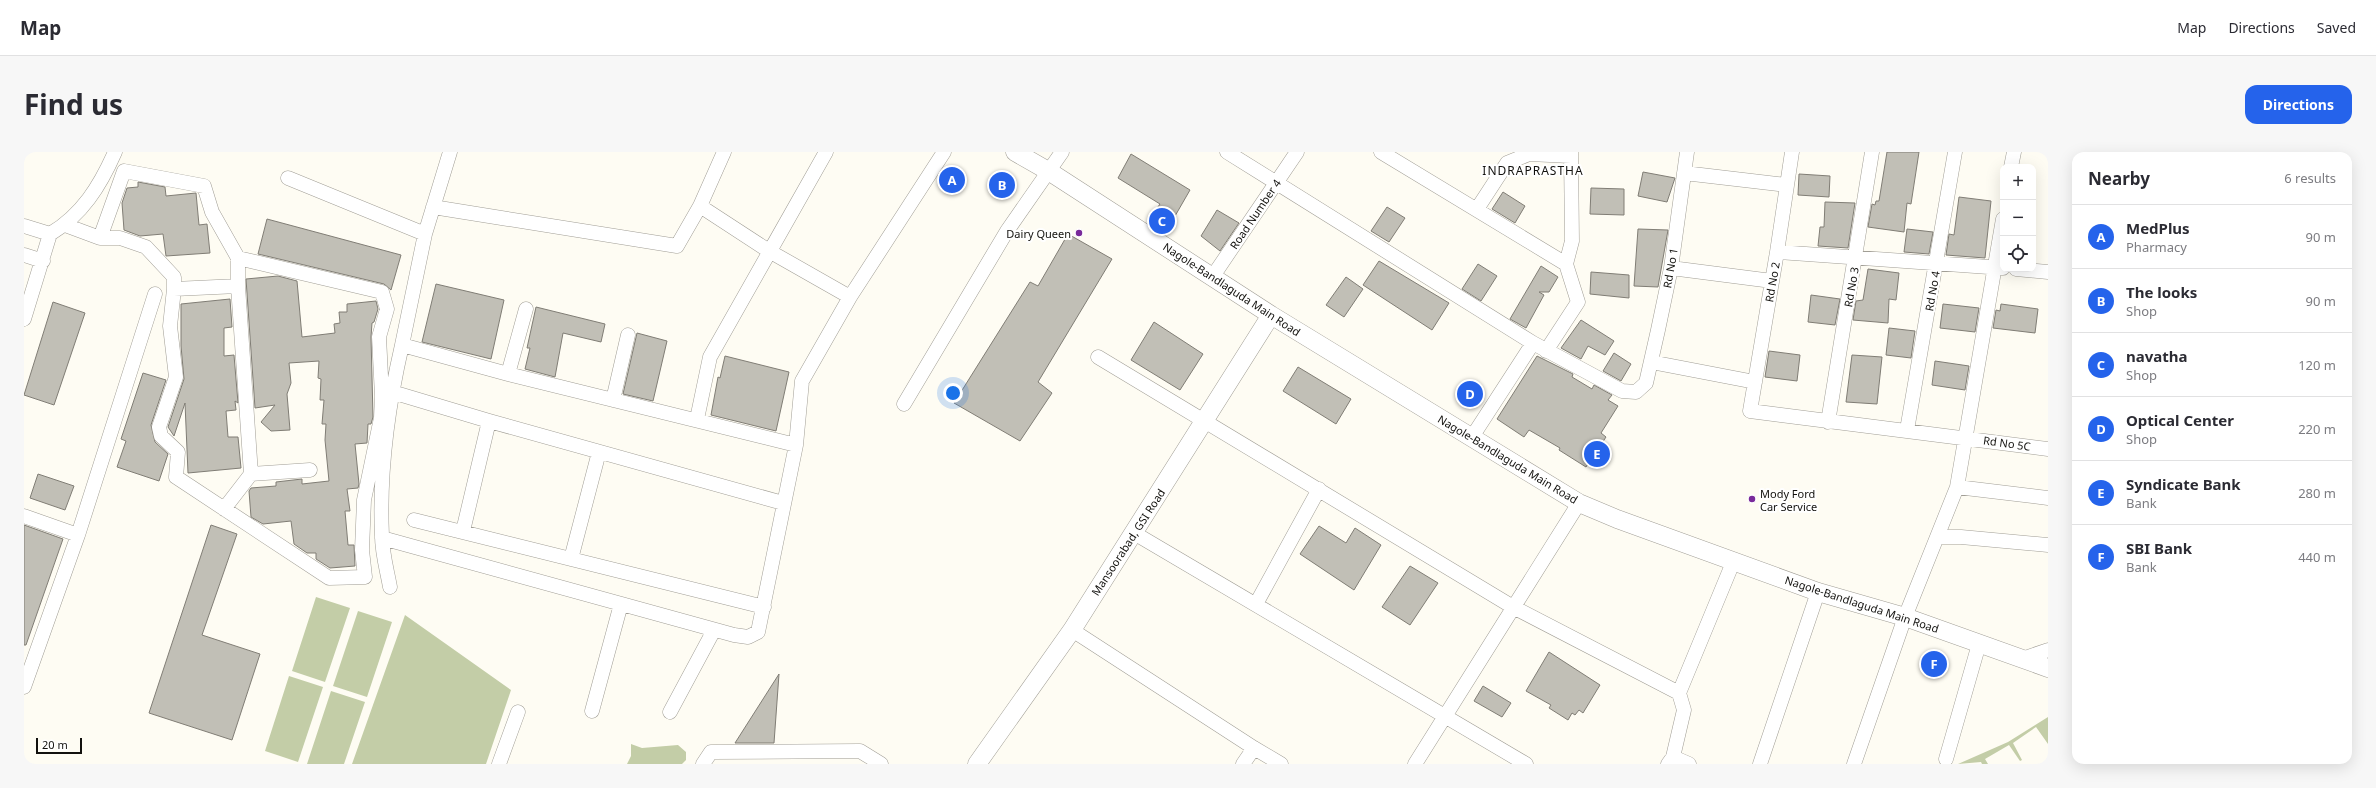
<!DOCTYPE html>
<meta charset="utf-8">
<style>
:root{--surface:#fff;--page:#f7f7f7;--text:#2b2b33;--muted:#7c7c81;--line:#e1e1e2;--accent:#2563eb}
body{margin:0;font-family:"Noto Sans",sans-serif;background:var(--page);color:var(--text)}
.controls{position:absolute;right:12px;top:12px;display:grid;overflow:hidden;border-radius:8px;box-shadow:0 4px 16px #0002}
.controls button{width:36px;height:36px;display:grid;place-items:center;padding:0;border:0;border-bottom:1px solid var(--line);background:var(--surface);color:var(--text);font:20px sans-serif}
.scale{position:absolute;left:12px;bottom:10px;width:46px;box-sizing:border-box;padding-left:4px;border:2px solid #12110e;border-top:0;font-size:11px;line-height:14px;white-space:nowrap;color:#12110e;-webkit-text-stroke:3px #fff;paint-order:stroke}
.you{position:absolute;left:929px;top:241px;width:14px;height:14px;margin:-10px;border:3px solid #fff;border-radius:50%;background:#1a73e8;box-shadow:0 0 0 6px #1a73e833}
.badge{display:grid;place-items:center;width:26px;height:26px;border-radius:50%;background:var(--accent);color:#fff;font-size:13px;font-weight:700}
.pin{position:absolute;translate:-50% -50%;border:2px solid #fff;box-shadow:0 1px 4px #0006}
.list{margin:0;padding:0;list-style:none}
h2{display:flex;justify-content:space-between;align-items:center;height:52px;margin:0;padding:0 16px;font-size:17px}
h2 small{font-size:13px;font-weight:400;color:var(--muted)}
.list li{display:grid;grid-template-columns:26px 1fr auto;gap:12px;align-items:center;box-sizing:border-box;height:64px;padding:0 16px;border-top:1px solid var(--line)}
.list b{display:block;font-size:15px;white-space:nowrap}
.list p{margin:0;font-size:13px;white-space:nowrap;color:var(--muted)}
.list em{font-size:13px;font-style:normal;color:var(--muted)}
.icon{flex:none;width:22px;height:22px;fill:none;stroke:currentColor;stroke-width:2;stroke-linecap:round;stroke-linejoin:round}
.map{position:relative;flex:none;width:2024px;height:612px;overflow:hidden;border-radius:12px}
header{display:flex;align-items:center;gap:24px;box-sizing:border-box;height:56px;padding:0 20px;background:var(--surface);border-bottom:1px solid var(--line)}
header strong{font-size:19px}
nav{display:flex;gap:22px;margin-inline-start:auto;font-size:14px}
.intro{display:flex;align-items:center;justify-content:space-between;box-sizing:border-box;height:96px;padding:0 24px}
h1{margin:0;font-size:28px}
.button{padding:10px 18px;border-radius:12px;background:var(--accent);color:#fff;font-size:14px;font-weight:700}
main{display:flex;gap:24px;padding:0 24px}
aside{flex:1;background:var(--surface);border-radius:12px;box-shadow:0 4px 16px #0002}
.map>svg:first-child{display:block}
.green{fill:#c3cda7}
.building{fill:#c1bfb6;stroke:#807d75}
.lines{fill:none;stroke-linecap:round;stroke-linejoin:round}
.minor-casing{stroke:#a19e96;stroke-width:15}
.tertiary-casing{stroke:#a19e96;stroke-width:19}
.minor{stroke:#fff;stroke-width:14}
.tertiary{stroke:#fff;stroke-width:18}
.poi-dot{fill:#792a9b;stroke:#fff;stroke-width:1.5}
.labels{text-anchor:middle;dominant-baseline:central;stroke-width:4;stroke-linejoin:round;paint-order:stroke}
.street-label{font-size:11px;fill:#12110e;stroke:#fff}
.poi-label{font-size:11px;fill:#12110e;stroke:#fff;text-anchor:end}
.neighbourhood-label{font-size:12px;letter-spacing:1px;fill:#12110e;stroke:#fff}
</style>
<header>
<strong>Map</strong>
<nav><a>Map</a><a>Directions</a><a>Saved</a></nav>
</header>
<div class="intro"><h1>Find us</h1><a class="button">Directions</a></div>
<main>
<div class="map">
<svg width="2024" height="612" viewBox="0 0 2024 612">
<rect width="100%" height="100%" fill="#fefcf3"/>
<path class="green" d="M292,445l34,11 -25,74 -33,-11z
M334,459l34,11 -25,75 -34,-11z
M381,463l106,75 -25,74h-134z
M265,524l34,11 -25,75 -33,-11z
M307,539l34,11 -21,62h-37z
M2024,565v27l-12,-17 -23,16 9,17 -2,1 -11,-16 -24,14 3,5h-6l-1,-2 -23,2 50,-22z
M607,592l11,4 36,-3 8,7v8l-4,4h-55l4,-8z"/>
<path class="building" d="M1863,0h32l-8,52 -4,-1 -3,29 -36,-5 4,-23 3,1 1,-4h3z
M1107,2l59,36 -19,33 -18,-9 7,-10 -42,-26z
M1619,20l32,6 -8,24 -29,-6z
M1775,22l31,2 -1,21 -31,-2z
M114,30l27,5 1,9 30,-3 3,32 8,-1 3,29 -44,3 -3,-22 -23,2 -16,-6 -2,-27 5,-15 11,-1z
M1567,36l33,1v26l-34,-1z
M1479,40l22,14 -10,17 -23,-14z
M1935,45l32,4 -6,57 -39,-3 3,-21 5,1z
M1801,50l30,1 -7,45 -30,-2 2,-19h4z
M1363,55l18,11 -16,24 -18,-11z
M1193,58l22,13 -19,28 -19,-15z
M243,67l134,36 -10,35 -7,-6 -126,-30z
M1614,77l30,1 -10,57 -24,-1z
M1883,77l26,3 -4,22 -25,-2z
M1044,82l44,25 -74,123 14,11 -32,48 -66,-38 76,-121 8,4z
M1355,109l70,42 -17,27 -69,-45z
M1454,112l19,12 -16,25 -19,-12z
M1517,114l17,11 -9,15h-10l5,3 -18,33 -16,-9z
M1844,117l31,4 -3,27 -7,-1 -1,24 -35,-3 3,-19 7,-1z
M1567,120l38,3v23l-39,-4z
M254,124l19,5 5,56 33,-4 -1,-9 6,-1 -1,-11h8v-8l29,-3 2,8 -4,13 -2,1 -1,14 2,80 -2,7h-3l-1,19 -12,1 4,40 -1,4 -11,1 3,22h-5l3,34h6l1,21 -25,2 -14,-9v-6h-9l-13,-9 -3,-23 -28,3 -12,-7 -2,-26 2,-3 25,-2v-4l26,-3v5l27,-3 -4,-41 1,-16h-4l2,-24h-4l1,-21 -3,-1 1,-17 -30,2 2,20 -4,11 3,36 -19,1 -10,-9 14,-17 -20,3 -9,-129z
M1322,125l17,12 -19,28 -18,-12z
M412,132l68,16 -13,59 -69,-17z
M1787,143l29,4 -5,26 -27,-3z
M206,147l2,28 -8,1v28l10,-1 4,48 -3,-2 1,9 -10,1 2,26h10l3,31 -53,5 -3,-70 -11,33 -6,-9 16,-48 -3,-33v-42z
M29,150l32,11 -31,92 -30,-10z
M1919,152l36,4 -4,24 -35,-4z
M1977,152l37,5 -3,24 -42,-5 3,-18 4,1z
M512,155l69,17 -4,18 -38,-9 -8,44 -30,-8 5,-21h-3z
M1557,168l33,21 -9,14 -17,-9 -7,13 -20,-11z
M1130,170l49,32 -23,36 -49,-30z
M1865,176l26,3 -4,27 -25,-3z
M613,181l30,8 -14,60 -30,-7z
M1745,199l31,4 -3,26 -32,-4z
M1590,201l17,11 -10,17 -18,-10z
M1828,203l30,2 -5,47 -31,-2z
M701,204l64,16 -13,59 -65,-16 7,-38 2,1z
M1513,204l36,18 -1,3 20,12 2,-4 18,10 -4,5 10,6 -17,27 5,4 -20,30 -27,-17 1,-2 -31,-18 -5,7 -27,-18z
M1911,209l34,5 -4,24 -33,-5z
M1274,215l53,32 -15,25 -53,-33z
M119,221l23,7 -15,45 4,17 13,12 -9,27 -42,-14 9,-26 -5,-2z
M14,322l36,12 -9,24 -35,-12z
M0,373l39,14 -37,106h-2z
M187,373l26,9 -35,101 58,19 -28,86 -83,-27z
M1295,374l27,17 9,-15 26,17 -27,45 -54,-36z
M1386,414l28,17 -28,42 -28,-18z
M1525,500l51,33 -17,28 -4,-3 -4,5 -3,-2 -4,7 -19,-12 2,-3 -25,-14z
M755,522l-5,69h-39z
M1459,534l28,17 -9,14 -28,-16z"/>
<g class="lines">
<defs>
<path id="minor" d="M426,0l-25,82 -23,111 106,29 288,71
M700,0l-24,54 69,45 81,46
M1203,0l306,191 89,48 14,1 10,-9 12,-53 13,-62 16,-116
M1357,0l185,112
M1768,0l-15,100 -27,159 298,38
M1987,15l3,-15
M1660,21l103,12
M264,26l137,56
M409,55l244,39 23,-40
M1453,57l30,-46 22,-9 42,2
M41,73l35,13h20l26,9 28,30v12
M0,74l26,8
M76,86l24,-67 80,15 8,26 26,46 144,34 5,17 -8,28 3,59 -1,22 -17,82 -2,50 3,27 -36,1 -153,-101 2,-25 -17,-16 -2,-9 17,-50 -6,-51 4,-37 64,-3v-28
M1753,100l226,16
M0,103l19,6
M1647,116l101,13
M1992,117l32,3
M1189,124l84,-124
M214,134l13,188
M0,167l26,-85c32,-19 50,-48 65,-82
M1522,199l32,-49 -12,-38 6,-23 -1,-89
M1074,205l415,250 166,86 5,17 -11,47 -5,7
M1627,210l104,20
M484,222l18,-65
M368,240l97,29 294,82
M589,248l15,-65
M880,252l103,-173 55,-79
M673,267l13,-62 116,-205
M1804,270l44,-270
M1883,278l48,-278
M1448,285l61,-94
M1933,335l91,11
M200,357l27,-35 59,-4
M0,364l54,19 -54,152
M390,368l350,87
M439,379l26,-110
M1110,381l392,231
M54,383l77,-241
M1913,385h24l87,8
M358,386l352,97 14,2 10,-5 38,-187 6,-64 48,-84 94,-145
M547,407l28,-107
M366,435c-3,-17 -8,-34 -8,-51 -3,-63 6,-130 20,-191
M1232,452l63,-115
M1048,478l182,118 27,16
M1998,507l26,-9
M1655,541l55,-133
M568,559l29,-107
M646,560l44,-82
M1649,605l16,7
M1922,607l33,-115
M475,612l19,-52
M679,612l8,-12 149,-1 21,13
M1219,612l11,-16
M1391,612l164,-261
M1736,612l58,-172
M1830,612l51,-147 52,-130 46,-268"/>
<path id="tertiary" d="M991,0l35,20 221,143 308,188 38,16 201,73 87,25 143,51
M953,612l95,-134 199,-315"/>
</defs>
<use href="#minor" class="minor-casing"/>
<use href="#tertiary" class="tertiary-casing"/>
<use href="#minor" class="minor"/>
<use href="#tertiary" class="tertiary"/>
</g>
<g class="poi-dot">
<circle cx="1055" cy="81" r="4"/>
<circle cx="1728" cy="347" r="4"/>
</g>
<g class="labels">
<g class="street-label">
<text transform="translate(1231 62) rotate(-56)">Road Number 4</text>
<text transform="translate(1646 116) rotate(-80)">Rd No 1</text>
<text transform="translate(1748 130) rotate(-80)">Rd No 2</text>
<text transform="translate(1827 135) rotate(-80)">Rd No 3</text>
<text transform="translate(1208 137) rotate(33)">Nagole-Bandlaguda Main Road</text>
<text transform="translate(1908 139) rotate(-80)">Rd No 4</text>
<text transform="translate(1983 291) rotate(8)">Rd No 5C</text>
<text transform="translate(1484 307) rotate(31)">Nagole-Bandlaguda Main Road</text>
<text transform="translate(1104 390) rotate(-57)">Mansoorabad, GSI Road</text>
<text transform="translate(1838 452) rotate(18)">Nagole-Bandlaguda Main Road</text>
</g>
<g class="poi-label">
<text x="1047" y="81">Dairy Queen</text>
<text x="1736" y="341" text-anchor="start">Mody Ford<tspan x="1736" dy="13">Car Service</tspan></text>
</g>
<g class="neighbourhood-label">
<text x="1509" y="18">INDRAPRASTHA</text>
</g>
</g>
</svg>
<div class="controls">
<button>+</button>
<button>−</button>
<button><svg class="icon" aria-label="locate" viewBox="0 0 24 24"><circle cx="12" cy="12" r="6"/><path d="M12 2v4M12 18v4M2 12h4M18 12h4"/></svg></button>
</div>
<div class="scale">20 m</div>
<div class="you"></div>
<div class="pin badge" style="left:928px;top:28px">A</div>
<div class="pin badge" style="left:978px;top:33px">B</div>
<div class="pin badge" style="left:1138px;top:69px">C</div>
<div class="pin badge" style="left:1446px;top:242px">D</div>
<div class="pin badge" style="left:1573px;top:302px">E</div>
<div class="pin badge" style="left:1910px;top:512px">F</div>
</div>
<aside>
<h2>Nearby<small>6 results</small></h2>
<ul class="list">
<li><span class="badge">A</span><div><b>MedPlus</b><p>Pharmacy</p></div><em>90 m</em></li>
<li><span class="badge">B</span><div><b>The looks</b><p>Shop</p></div><em>90 m</em></li>
<li><span class="badge">C</span><div><b>navatha</b><p>Shop</p></div><em>120 m</em></li>
<li><span class="badge">D</span><div><b>Optical Center</b><p>Shop</p></div><em>220 m</em></li>
<li><span class="badge">E</span><div><b>Syndicate Bank</b><p>Bank</p></div><em>280 m</em></li>
<li><span class="badge">F</span><div><b>SBI Bank</b><p>Bank</p></div><em>440 m</em></li>
</ul>
</aside>
</main>
